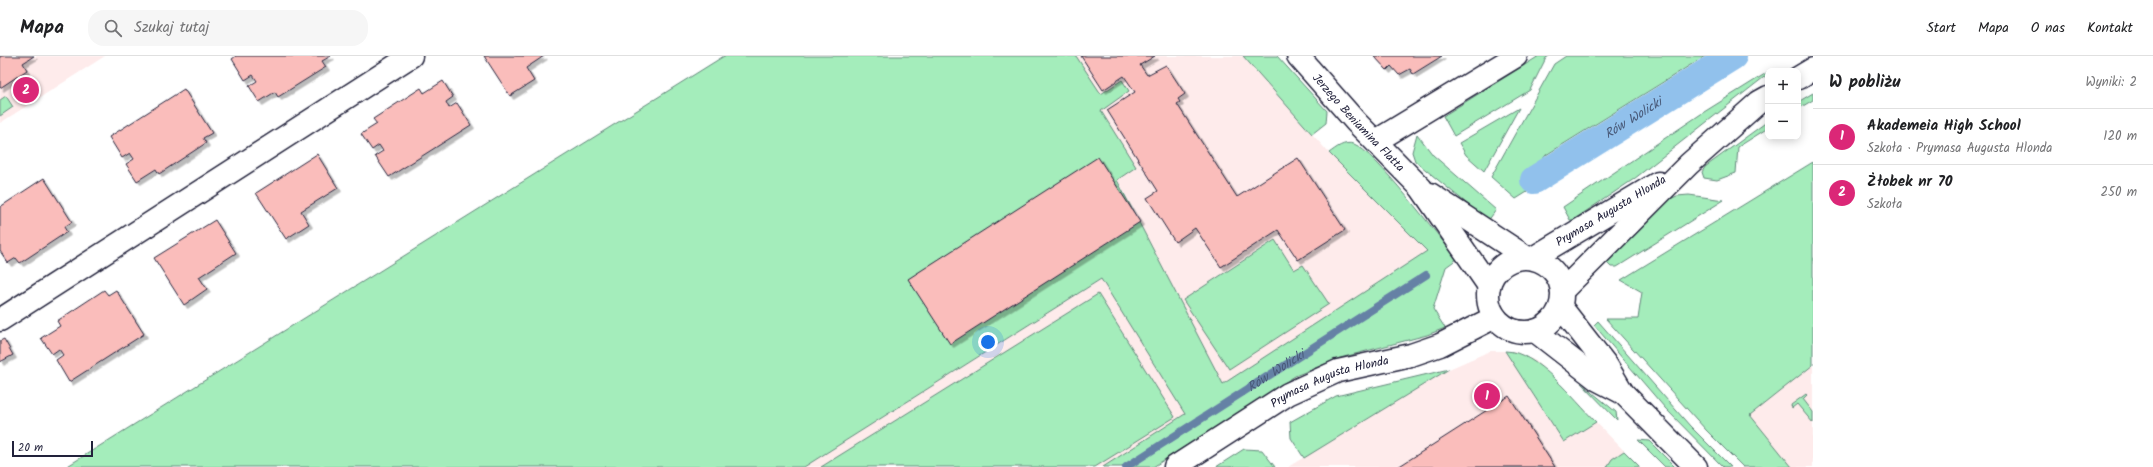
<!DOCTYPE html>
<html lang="pl">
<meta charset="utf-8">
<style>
:root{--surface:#fff;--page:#f6f6f6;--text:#202124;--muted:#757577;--line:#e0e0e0;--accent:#db2777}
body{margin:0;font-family:Kalam,sans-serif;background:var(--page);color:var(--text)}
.controls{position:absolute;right:12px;top:12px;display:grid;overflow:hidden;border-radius:8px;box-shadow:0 2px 10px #0003}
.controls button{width:36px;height:36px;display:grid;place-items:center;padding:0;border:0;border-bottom:1px solid var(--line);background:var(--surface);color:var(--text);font:20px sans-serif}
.scale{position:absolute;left:12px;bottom:10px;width:81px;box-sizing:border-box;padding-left:4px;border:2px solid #22223b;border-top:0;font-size:11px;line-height:14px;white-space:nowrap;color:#22223b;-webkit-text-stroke:3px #fff;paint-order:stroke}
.you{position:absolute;left:988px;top:286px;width:14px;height:14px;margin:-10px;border:3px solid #fff;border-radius:50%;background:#1a73e8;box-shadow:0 0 0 6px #1a73e833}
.badge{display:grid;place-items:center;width:26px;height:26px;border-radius:50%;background:var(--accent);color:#fff;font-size:13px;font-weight:700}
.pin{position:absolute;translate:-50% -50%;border:2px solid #fff;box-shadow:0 1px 4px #0006}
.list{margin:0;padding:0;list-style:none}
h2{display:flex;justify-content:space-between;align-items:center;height:52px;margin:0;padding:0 16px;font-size:17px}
h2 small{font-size:13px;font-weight:400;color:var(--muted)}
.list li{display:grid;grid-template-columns:26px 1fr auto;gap:12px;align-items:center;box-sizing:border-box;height:56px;padding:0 16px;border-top:1px solid var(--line)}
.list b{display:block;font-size:15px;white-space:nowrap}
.list p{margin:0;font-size:13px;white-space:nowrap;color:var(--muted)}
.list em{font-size:13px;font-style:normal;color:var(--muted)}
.icon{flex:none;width:22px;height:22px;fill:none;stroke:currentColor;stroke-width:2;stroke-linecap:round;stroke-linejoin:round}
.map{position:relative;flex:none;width:1813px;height:411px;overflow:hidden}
header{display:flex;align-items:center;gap:24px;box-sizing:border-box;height:56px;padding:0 20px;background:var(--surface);border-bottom:1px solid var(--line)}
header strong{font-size:19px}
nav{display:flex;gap:22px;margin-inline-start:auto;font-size:14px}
.search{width:280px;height:36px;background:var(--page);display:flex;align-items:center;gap:10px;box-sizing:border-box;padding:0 14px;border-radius:16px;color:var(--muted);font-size:15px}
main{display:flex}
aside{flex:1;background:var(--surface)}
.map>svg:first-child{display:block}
.built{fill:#feebeb}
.green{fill:#a4edbb;stroke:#63887b}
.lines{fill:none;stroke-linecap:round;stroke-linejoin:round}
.stream{stroke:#6581a5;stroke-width:8}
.canal{stroke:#91c1ec;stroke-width:28}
.building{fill:#fabdbb;stroke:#22223b;filter:url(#shadow)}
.minor-casing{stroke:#22223b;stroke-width:25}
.minor{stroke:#fff;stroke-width:22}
.labels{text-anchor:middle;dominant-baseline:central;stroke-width:4;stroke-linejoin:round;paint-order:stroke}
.street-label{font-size:12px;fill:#22223b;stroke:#fff}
.water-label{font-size:13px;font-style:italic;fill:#495a79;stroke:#fff}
</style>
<header>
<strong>Mapa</strong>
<div class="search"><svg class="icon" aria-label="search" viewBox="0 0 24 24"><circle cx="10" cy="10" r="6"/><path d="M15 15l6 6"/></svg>Szukaj tutaj</div>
<nav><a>Start</a><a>Mapa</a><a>O nas</a><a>Kontakt</a></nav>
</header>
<main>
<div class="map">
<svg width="1813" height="411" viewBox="0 0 1813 411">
<defs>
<filter id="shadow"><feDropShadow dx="3.5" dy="3.5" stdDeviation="0" flood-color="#0004"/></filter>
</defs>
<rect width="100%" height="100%" fill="#fff"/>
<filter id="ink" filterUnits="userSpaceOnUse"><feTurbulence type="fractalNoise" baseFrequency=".025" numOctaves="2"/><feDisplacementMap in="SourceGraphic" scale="8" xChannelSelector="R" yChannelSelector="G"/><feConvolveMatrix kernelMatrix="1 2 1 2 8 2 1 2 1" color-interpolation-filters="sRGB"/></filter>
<g filter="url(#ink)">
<path class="built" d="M0,0h105l-105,67z
M1053,0h190l86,97 98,98 -204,133 -38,30 -82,53h-299l347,-219 -11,-26z
M1490,295h24l22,10 104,106h-352l161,-98z
M1813,296v115h-54l-46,-46z"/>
<path class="green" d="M724,0h352l25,38 21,-14 7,11 -28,20 35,56 -19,13 106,204 204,-133 -98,-98c7,-5 15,-12 25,-9 20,7 86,94 103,115l-11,8 -13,42 12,19 -18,7 -87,23 -45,18 -142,91h-50l82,-53 -84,-135 -297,188h-738z
M1243,0h34l50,55 -1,12 -14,11z
M1539,0h10l-3,2 -16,32 -76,46 -11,-20z
M1566,0h139l-159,99 -20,25 6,9 -16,10 -25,-22 63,-113z
M1768,16v2l-134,105 -61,41h-3l-7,-13 141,-95z
M1813,37v7l-15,9v-7z
M6,40l7,11 -13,9v-16z
M1519,52l-35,63 -18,-16 -7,-12z
M1768,65v7l-30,19 -2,26 -19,7 -13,-2 -2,-6 3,-5z
M1417,78l16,21 63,55 -8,11 -73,-60 -3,-9z
M1813,106v203l-63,50 42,52h-49l-37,-37 -100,-111h32l4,-27 -21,-12z
M1689,139l35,5 -107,67h-6l-6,-6 37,-33 28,-29 7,-3z
M1275,184l19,30 9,-5 26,39 -100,65 -46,-69z
M1098,238l77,123 -80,50h-274z
M1598,265l92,105 41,41h-8l-58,-59 -71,-83z
M1505,295c32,0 69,49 91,71l-32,20z
M1449,313l-145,89 -13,-20 -1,-16 46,-26z
M1581,327l35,29 1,8z
M1806,338l1,1 -4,4 10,13v11l-16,-19 -5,4 -1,-3z
M1638,384l11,1 26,26h-10z
M1244,393l18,1 13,17h-59z
M1624,395l16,16h-33l5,-8z"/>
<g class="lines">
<path class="stream" id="s1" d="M1126,411l300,-192"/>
<path class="canal" id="s2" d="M1534,124l199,-124"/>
</g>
<path class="building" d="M0,0h34l-11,7 4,7 -27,18z
M236,0h95l-9,5 4,6 -48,30 -3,-5 -16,10 -10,-16 8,-5 -4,-6 -8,5 -13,-21z
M484,0h60l-18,12 8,13 -24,15z
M1081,0h74l-15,9 7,10 19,-10 19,29 -7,5 2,3 -3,2 60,93 61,-39 47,72 -47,30 -20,-30 -57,37 -26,-39 -20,14 -28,-44 11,-7 -51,-81 28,-18 -11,-16 -21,14z
M1374,0h68l-29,18 -3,-5 -11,6 -8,-9 -4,4z
M443,25l10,16 -7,5 3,6 8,-5 14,22 -82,52 -14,-21 8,-5 -4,-6 -7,5 -11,-16 16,-10 -4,-5 48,-31 3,5z
M184,33l28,44 -9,5 3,5 -47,31 -3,-5 -19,12 -11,-17 8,-5 -4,-6 -8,5 -13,-21z
M317,98l21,34 -37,23 8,13 -23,15 -30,-46z
M1098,101l42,65 -190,122 -42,-65z
M44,122l28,44 -8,5 3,5 -47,31 -4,-5 -8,5 -8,-12v-44z
M215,164l21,33 -37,24 8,12 -23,16 -30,-47z
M104,234l4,5 8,-5 28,44 -75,48 -13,-22 7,-5 -4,-6 -7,5 -11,-16 19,-12 -3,-5z
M4,283l9,16 -13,7v-21z
M1509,340l46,71h-157z"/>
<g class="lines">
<defs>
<g id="minor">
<path id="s3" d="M1298,0l58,66 65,66 68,98"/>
<path d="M1798,22l15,-9"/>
<path d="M1376,85l140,-85"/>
<path d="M1430,138l96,63"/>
<circle cx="1525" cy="239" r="37"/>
<path d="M1533,202l125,-75"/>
<path d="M1562,235l127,-127 70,-62 9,-5"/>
<path d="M1561,251l46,59 16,27 73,74"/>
<path d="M0,264l411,-264"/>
<path d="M1535,275l63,49 25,13"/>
<path id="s4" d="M1175,411l113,-73 50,-23 73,-16 29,-10 55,-28"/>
</g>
</defs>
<use href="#minor" class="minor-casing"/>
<use href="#minor" class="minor"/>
</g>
</g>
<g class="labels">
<g class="street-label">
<text stroke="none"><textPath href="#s3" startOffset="90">Jerzego Beniamina Flatta</textPath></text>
<text transform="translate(1611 155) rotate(-31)">Prymasa Augusta Hlonda</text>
<text stroke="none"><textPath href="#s4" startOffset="178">Prymasa Augusta Hlonda</textPath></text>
</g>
<g class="water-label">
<text stroke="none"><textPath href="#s2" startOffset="117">Rów Wolicki</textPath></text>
<text stroke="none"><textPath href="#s1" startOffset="178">Rów Wolicki</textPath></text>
</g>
</g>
</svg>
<div class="controls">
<button>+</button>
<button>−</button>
</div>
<div class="scale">20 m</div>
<div class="you"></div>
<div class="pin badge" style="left:1487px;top:340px">1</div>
<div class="pin badge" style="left:26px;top:34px">2</div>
</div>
<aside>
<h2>W pobliżu<small>Wyniki: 2</small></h2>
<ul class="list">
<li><span class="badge">1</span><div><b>Akademeia High School</b><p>Szkoła · Prymasa Augusta Hlonda</p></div><em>120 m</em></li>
<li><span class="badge">2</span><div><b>Żłobek nr 70</b><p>Szkoła</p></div><em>250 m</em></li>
</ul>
</aside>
</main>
